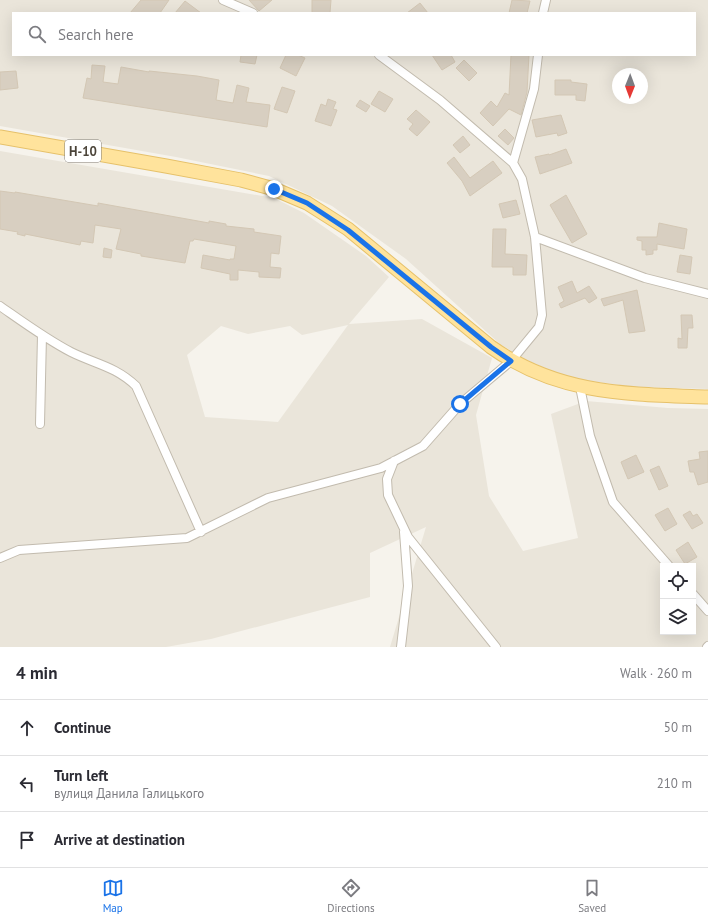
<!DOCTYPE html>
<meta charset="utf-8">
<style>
:root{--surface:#fff;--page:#f2f2f3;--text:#2b2b33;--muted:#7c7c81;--line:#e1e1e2;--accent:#1a73e8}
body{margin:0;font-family:"PT Sans",sans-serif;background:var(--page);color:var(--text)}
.controls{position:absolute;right:12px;bottom:12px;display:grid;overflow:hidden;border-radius:0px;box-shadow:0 4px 16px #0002}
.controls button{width:36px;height:36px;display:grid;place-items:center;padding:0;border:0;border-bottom:1px solid var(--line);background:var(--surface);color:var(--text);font:20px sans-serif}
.compass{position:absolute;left:612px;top:68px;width:36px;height:36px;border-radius:50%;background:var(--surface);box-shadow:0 4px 16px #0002;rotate:181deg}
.stop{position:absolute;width:12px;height:12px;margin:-9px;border:3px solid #1a73e8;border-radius:50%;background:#fff}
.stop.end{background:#1a73e8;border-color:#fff;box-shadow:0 1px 4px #0008}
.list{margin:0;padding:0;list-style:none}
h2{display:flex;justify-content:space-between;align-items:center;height:52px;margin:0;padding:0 16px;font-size:17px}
h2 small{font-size:13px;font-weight:400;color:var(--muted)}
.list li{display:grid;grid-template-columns:26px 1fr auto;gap:12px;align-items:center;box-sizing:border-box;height:56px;padding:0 16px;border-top:1px solid var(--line)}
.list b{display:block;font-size:15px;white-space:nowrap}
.list p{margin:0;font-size:13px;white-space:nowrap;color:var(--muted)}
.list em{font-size:13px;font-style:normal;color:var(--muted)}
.icon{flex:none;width:22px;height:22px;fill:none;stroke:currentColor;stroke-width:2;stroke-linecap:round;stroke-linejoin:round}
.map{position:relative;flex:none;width:708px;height:647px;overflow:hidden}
.search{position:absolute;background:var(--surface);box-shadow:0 4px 16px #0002;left:12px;right:12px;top:12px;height:44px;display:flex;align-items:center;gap:10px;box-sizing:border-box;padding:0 14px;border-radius:0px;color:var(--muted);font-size:15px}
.sheet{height:220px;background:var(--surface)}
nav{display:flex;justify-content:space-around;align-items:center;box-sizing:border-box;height:56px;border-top:1px solid var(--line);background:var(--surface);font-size:11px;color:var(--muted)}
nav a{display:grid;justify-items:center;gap:2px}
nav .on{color:var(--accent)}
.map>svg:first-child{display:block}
.residential{fill:#eae5da;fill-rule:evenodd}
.building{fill:#d8cfc1;stroke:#d3c7b4}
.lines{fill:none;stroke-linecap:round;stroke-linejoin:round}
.street-casing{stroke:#c2bbae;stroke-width:10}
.primary-casing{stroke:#e6c16a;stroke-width:15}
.street{stroke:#fff;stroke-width:8}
.primary{stroke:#ffe39c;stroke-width:13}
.route{stroke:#1a73e8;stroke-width:5}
.labels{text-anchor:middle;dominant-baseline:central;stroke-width:3;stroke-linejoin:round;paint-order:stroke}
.shield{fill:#fff;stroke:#817c74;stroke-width:1}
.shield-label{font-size:13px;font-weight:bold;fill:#4b4439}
</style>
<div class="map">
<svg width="708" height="647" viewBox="0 0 708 647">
<rect width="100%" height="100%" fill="#f6f3ec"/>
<path class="residential" d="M0,0h708v389l-74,-2 -66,-9 -46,-20 -22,-14 -94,-85 -74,-53 -63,-30 -93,-19 -176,-31zM13,13h682v42h-682zM618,74h24v24h-24z
M0,151l274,47 30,15 62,43 23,21 -40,47 73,-5 70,39 -16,57 13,81 34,55 55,-13 -27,-124 35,-13 82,7 40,1v238h-318l36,-120 -56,26v44l-159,42 -45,8h-166zM348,325l-70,97 -73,-5 -18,-62 34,-29 27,8 42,-8 12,9zM663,566h30v66h-30z"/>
<path class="building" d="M141,0h28l-9,13h-30z
M249,0h23l-13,11z
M312,0h19l-1,13h-18z
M512,0l18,1 -3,12h-18z
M185,1l16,12h-26z
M420,3l8,10h-21z
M241,55h16l-2,9 -15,-2z
M286,55h12l7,3 -9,18 -16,-8z
M432,55h19l4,7 -13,8z
M511,55h18l-2,37 -6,23 -12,-6 -16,17 -13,-13 11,-12 6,6 8,-14 4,2z
M464,60l13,13 -8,8 -13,-13z
M92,65l13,1 -2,16 15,2 3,-17 28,5v-1l48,5 22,4 -3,20 17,3 4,-18 12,3 -3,14 24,3 -3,22 -184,-29 4,-20 4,1z
M16,71l2,17 -18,2v-18z
M555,80h16v2l16,2 -2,17 -9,-1v-5h-21z
M282,87l13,4 -8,22 -13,-4z
M379,91l14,8 -8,13 -14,-8z
M328,99l8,3 -3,7 4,1 -6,16 -16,-5 6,-17 5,2z
M360,100l10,6 -4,6 -10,-6z
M416,110l14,12 -13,14 -8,-7 4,-5 -6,-5z
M561,115l6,18 -9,3 -1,-3 -21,4 -4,-17z
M505,129l9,9 -6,7 -10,-9z
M463,136l7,9 -10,8 -7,-8z
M566,149l6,14 -32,11 -5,-17 14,-3v1z
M454,157l16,21 23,-17 9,12 -32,23 -8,-15 -15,-18z
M0,191l15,2v-1l83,14v-3l111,20v-2l17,3v2l28,3v3l27,4 -2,18 -8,-1 -1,14 11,1 -1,10 -21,-1v-5l-21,-2v10h-8v-6l-29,-6 2,-13 27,5v-1h4l2,-13 -42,-7 -1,2h-3l-5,22 -44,-7v-2l-25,-5 5,-20 -26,-4 -2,18 -12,-2 -1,4 -55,-11v2l-8,-2 1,-2 -18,-3z
M566,195l21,39 -15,9 -22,-38z
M516,200l4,14 -17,4 -4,-14z
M659,223l28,6 -3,20 -27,-5v6h-4v4l-7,1v-5h-4v-9l-5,-1v-3h20z
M493,229h13l-1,25 22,1 -1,20h-13v-8h-21z
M104,248l8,2 -1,8 -8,-1z
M680,255l12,2 -2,17 -13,-2z
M572,281l5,12 12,-7 8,12 -8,5 -4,-5 -24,10 -2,-4 5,-3 -6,-14z
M637,290l8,41 -16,2 -6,-33 -19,6 -3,-7z
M681,315h11l1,13h-5l-1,20h-9v-10l4,1z
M708,451v31l-10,3 -4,-13h-4l-2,-11 12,-2 -1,-7z
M636,455l8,17 -16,7 -7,-17z
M659,466l9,20 -9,4 -9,-20z
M668,508l9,16 -12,7 -10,-16z
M690,511l3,5 4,-2 6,9 -11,6 -9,-14z
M688,542l9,15 -12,7 -9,-14z"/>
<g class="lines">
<defs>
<path id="street" d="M223,0l30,13
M543,13l3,-13
M513,163l21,-74 4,-34
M535,237l110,41 63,16
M0,306c23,16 46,33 71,46 24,12 44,14 65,34l65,146
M580,387l10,49 23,66 56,64
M40,424l2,-89
M394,461l-7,18 1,16 20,42 88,110
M0,558l19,-8 168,-12 81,-40 113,-30 42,-22 37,-42 51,-43 28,-34 3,-12 -7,-78 -13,-58 -9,-16 -73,-63 -61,-45
M693,594l15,17
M401,647l7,-61 -4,-54
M707,647l1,-1"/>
<path id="primary" d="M0,137l166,29 75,14 33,9 33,14 41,26 143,118c68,48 137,47 217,50"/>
</defs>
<use href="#street" class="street-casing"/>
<use href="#primary" class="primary-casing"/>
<use href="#street" class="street"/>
<use href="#primary" class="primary"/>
</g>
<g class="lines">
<path class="route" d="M274,189l33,14 41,27 143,117 20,14 -51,43"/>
</g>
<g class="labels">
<rect class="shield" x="65" y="140" width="36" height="22" rx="3"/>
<g class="shield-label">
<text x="83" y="151">Н-10</text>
</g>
</g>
</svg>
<div class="controls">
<button><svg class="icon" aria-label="locate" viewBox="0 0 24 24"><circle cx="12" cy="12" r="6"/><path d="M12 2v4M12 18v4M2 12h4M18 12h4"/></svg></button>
<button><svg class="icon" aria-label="layers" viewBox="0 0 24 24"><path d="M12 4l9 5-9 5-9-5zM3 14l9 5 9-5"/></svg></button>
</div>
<svg class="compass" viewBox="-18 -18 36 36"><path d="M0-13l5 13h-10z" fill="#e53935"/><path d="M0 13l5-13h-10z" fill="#7c7c81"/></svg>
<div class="stop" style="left:460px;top:404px"></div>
<div class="stop end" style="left:274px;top:189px"></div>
<div class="search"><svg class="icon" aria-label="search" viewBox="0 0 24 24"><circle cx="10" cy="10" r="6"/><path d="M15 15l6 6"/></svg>Search here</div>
</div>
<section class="sheet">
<h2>4 min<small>Walk · 260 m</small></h2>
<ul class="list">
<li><svg class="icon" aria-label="ahead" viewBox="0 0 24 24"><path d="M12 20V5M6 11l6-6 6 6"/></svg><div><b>Continue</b></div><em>50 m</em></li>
<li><svg class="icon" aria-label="left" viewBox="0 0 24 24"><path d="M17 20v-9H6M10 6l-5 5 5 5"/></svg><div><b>Turn left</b><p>вулиця Данила Галицького</p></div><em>210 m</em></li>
<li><svg class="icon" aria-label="arrive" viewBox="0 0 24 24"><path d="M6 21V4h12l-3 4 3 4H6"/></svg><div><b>Arrive at destination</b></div></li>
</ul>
</section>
<nav>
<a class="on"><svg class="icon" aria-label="map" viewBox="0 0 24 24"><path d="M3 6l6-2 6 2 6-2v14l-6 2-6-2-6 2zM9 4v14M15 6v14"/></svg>Map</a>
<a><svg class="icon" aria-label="directions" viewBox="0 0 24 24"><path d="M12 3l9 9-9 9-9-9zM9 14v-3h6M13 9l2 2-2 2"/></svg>Directions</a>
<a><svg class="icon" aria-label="saved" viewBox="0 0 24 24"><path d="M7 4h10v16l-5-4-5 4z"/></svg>Saved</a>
</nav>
